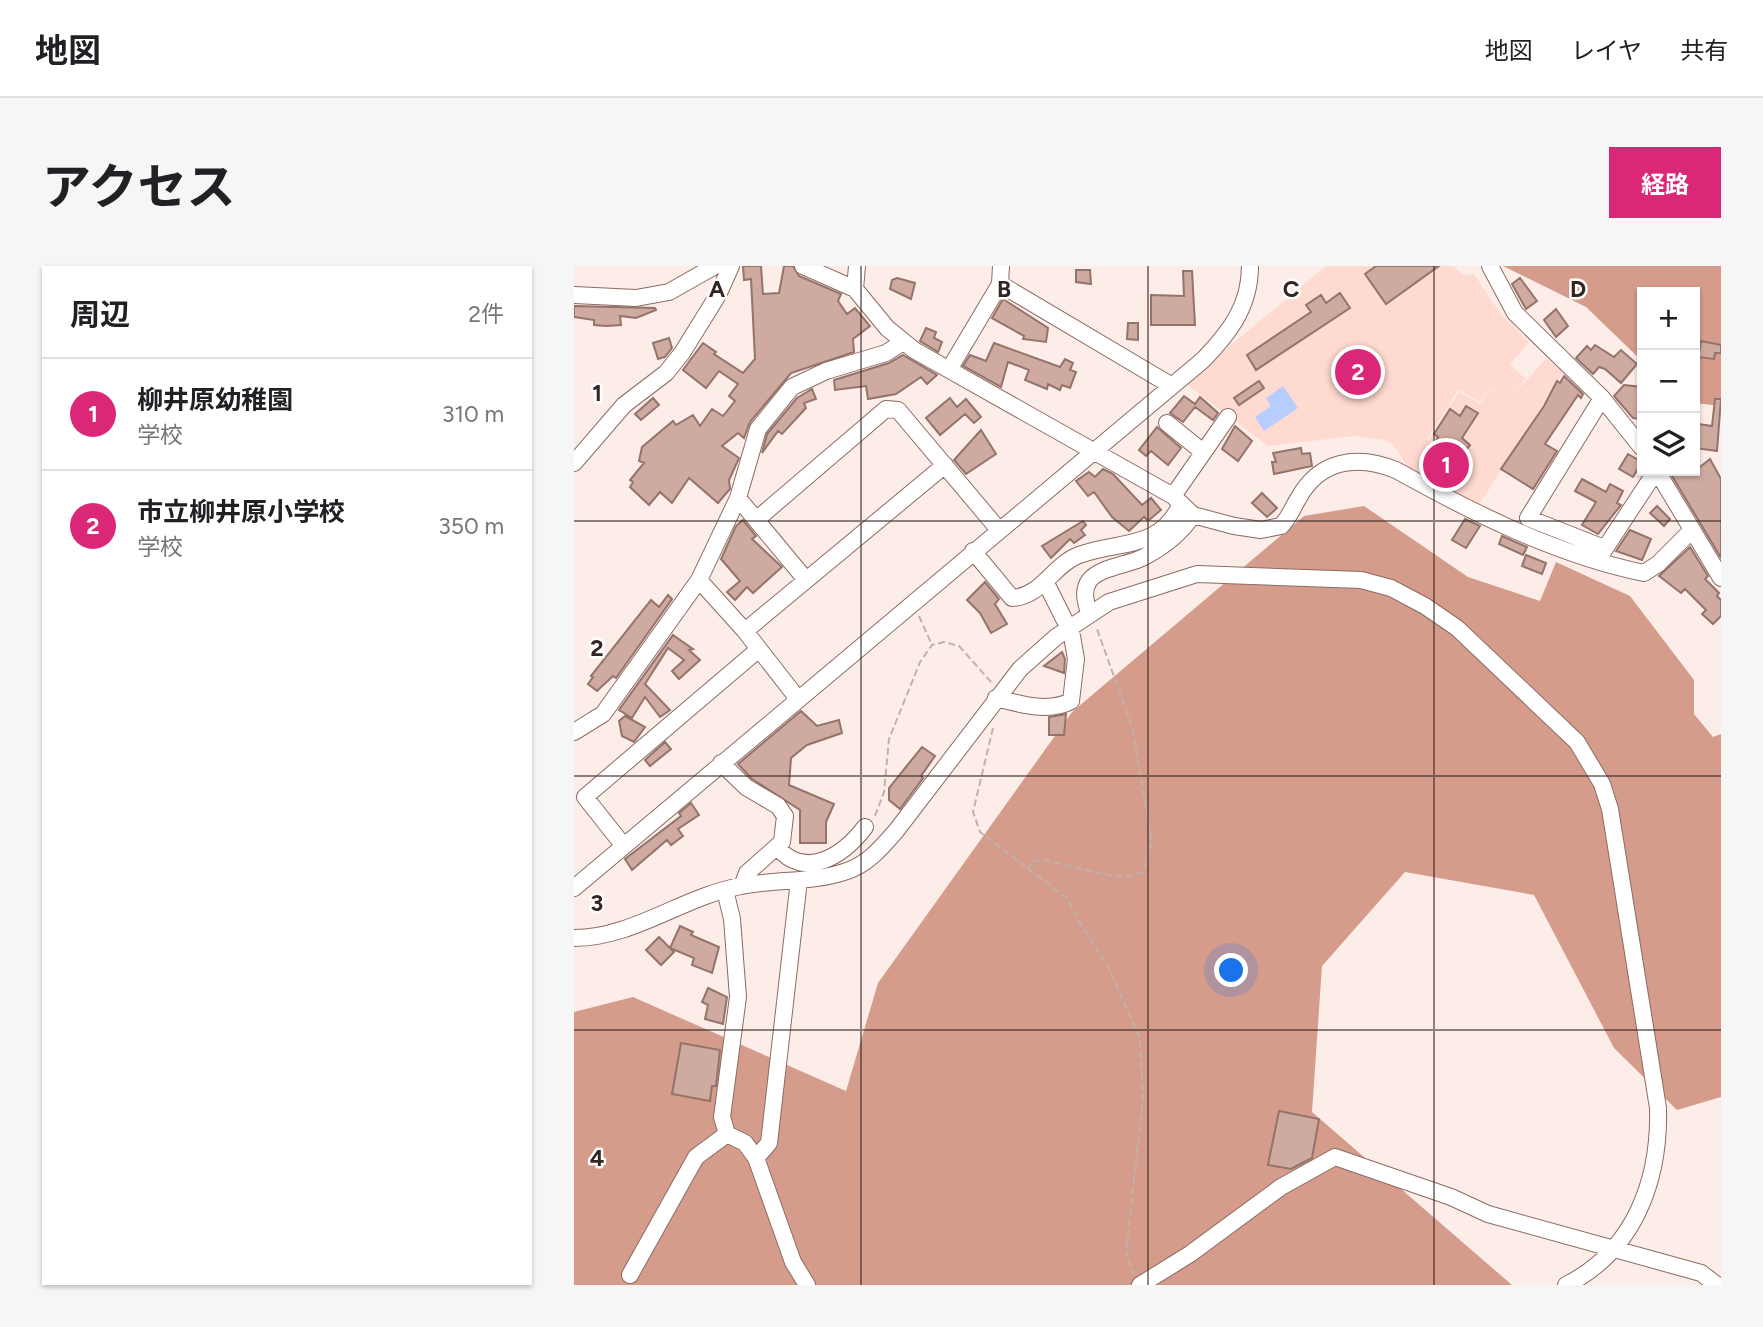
<!DOCTYPE html>
<html lang="ja">
<meta charset="utf-8">
<style>
:root{--surface:#fff;--page:#f6f6f6;--text:#202124;--muted:#757577;--line:#e0e0e0;--accent:#db2777}
body{margin:0;font-family:Figtree,"Noto Sans JP",sans-serif;background:var(--page);color:var(--text)}
.controls{position:absolute;right:21px;top:21px;display:grid;overflow:hidden;border-radius:0px;box-shadow:0 2px 5px #0004}
.controls button{width:63px;height:63px;display:grid;place-items:center;padding:0;border:0;border-bottom:2px solid var(--line);background:var(--surface);color:var(--text);font:35px sans-serif}
.you{position:absolute;left:658px;top:705px;width:24px;height:24px;margin:-18px;border:5px solid #fff;border-radius:50%;background:#1a73e8;box-shadow:0 0 0 10px #1a73e833}
.badge{display:grid;place-items:center;width:46px;height:46px;border-radius:50%;background:var(--accent);color:#fff;font-size:23px;font-weight:700}
.pin{position:absolute;translate:-50% -50%;border:4px solid #fff;box-shadow:0 2px 7px #0006}
.list{margin:0;padding:0;list-style:none}
h2{display:flex;justify-content:space-between;align-items:center;height:91px;margin:0;padding:0 28px;font-size:30px}
h2 small{font-size:23px;font-weight:400;color:var(--muted)}
.list li{display:grid;grid-template-columns:46px 1fr auto;gap:21px;align-items:center;box-sizing:border-box;height:112px;padding:0 28px;border-top:2px solid var(--line)}
.list b{display:block;font-size:26px;white-space:nowrap}
.list p{margin:0;font-size:23px;white-space:nowrap;color:var(--muted)}
.list em{font-size:23px;font-style:normal;color:var(--muted)}
.icon{flex:none;width:38px;height:38px;fill:none;stroke:currentColor;stroke-width:2;stroke-linecap:round;stroke-linejoin:round}
.map{position:relative;flex:none;width:1147px;height:1019px;overflow:hidden;border-radius:0px}
header{display:flex;align-items:center;gap:42px;box-sizing:border-box;height:98px;padding:0 35px;background:var(--surface);border-bottom:2px solid var(--line)}
header strong{font-size:33px}
nav{display:flex;gap:38px;margin-inline-start:auto;font-size:24px}
.intro{display:flex;align-items:center;justify-content:space-between;box-sizing:border-box;height:168px;padding:0 42px}
h1{margin:0;font-size:49px}
.button{padding:18px 32px;border-radius:0px;background:var(--accent);color:#fff;font-size:24px;font-weight:700}
main{display:flex;gap:42px;padding:0 42px}
aside{flex:1;background:var(--surface);border-radius:0px;box-shadow:0 2px 5px #0004}
.map>svg:first-child{display:block}
.built{fill:#ffdad0}
.forest{fill:#d59c8c}
.water{fill:#b6cdfd}
.building{fill:#cfaaa1;stroke:#94736a;stroke-width:2}
.lines{fill:none;stroke-linecap:round;stroke-linejoin:round}
.minor-casing{stroke:#8c6b62;stroke-width:18}
.path{stroke:#c0b1ac;stroke-width:2;stroke-dasharray:7 3.5;stroke-linecap:butt}
.minor{stroke:#fff;stroke-width:16}
.grid{fill:none;stroke:#332521;stroke-width:2;stroke-opacity:0.55}
.grid-label{font-size:23px;text-anchor:middle;font-weight:bold;fill:#332521;stroke:#fefefe;stroke-width:5;stroke-linejoin:round;paint-order:stroke}
</style>
<header>
<strong>地図</strong>
<nav><a>地図</a><a>レイヤ</a><a>共有</a></nav>
</header>
<div class="intro"><h1>アクセス</h1><a class="button">経路</a></div>
<main>
<aside>
<h2>周辺<small>2件</small></h2>
<ul class="list">
<li><span class="badge">1</span><div><b>柳井原幼稚園</b><p>学校</p></div><em>310 m</em></li>
<li><span class="badge">2</span><div><b>市立柳井原小学校</b><p>学校</p></div><em>350 m</em></li>
</ul>
</aside>
<div class="map">
<svg width="1147" height="1019" viewBox="0 0 1147 1019">
<rect width="100%" height="100%" fill="#fcede8"/>
<path class="built" d="M752,0h127l11,9 10,-1 26,39 29,29 -19,23 16,14 -16,17 17,-16 19,-22 17,14 -84,133 -50,-23 18,-30 -18,-13 30,-47 21,12 10,-16 18,11 -18,-12 -10,15 -22,-12 -31,50 18,12 -18,29 -15,-7 -19,-30 -9,-4 -29,-4 -87,10 -83,-63z"/>
<path class="forest" d="M929,0h218v140l-26,-3v-111h-53v69l-56,-54z
M790,240l104,71 72,24 16,-39 74,34 64,84v34l19,23 8,-3v363l-44,13 -63,-62 -80,-153 -129,-23 -83,94 -10,146 200,173h-938v-273l59,-15 213,94 32,-108 194,-271 232,-196z"/>
<path class="water" d="M709,120l15,22 -34,23 -9,-14 16,-11 -5,-8z"/>
<path class="building" d="M169,0h18l2,28 16,-1 5,-27h9l6,10 42,18 -3,7 9,13 8,-6 15,18 -17,13 1,13 -63,21 -41,49 -6,16 -6,-5 -16,13 17,12 -10,22 1,9 -12,14 -29,-25 -17,25 -12,-11 -11,13 -19,-18 3,-5 -3,-2 14,-17 -5,-2 3,-14 31,-26 3,4 17,-10 7,11 12,-17 11,7 12,-15 -6,-5 9,-12 -19,-13 -13,17 -23,-18 8,-11 12,-16 13,9 -2,2 29,19 12,-14 -4,-80 -7,1z
M802,0h63l-53,38 -21,-30z
M502,4h14l1,14 -15,-2z
M609,5h9l3,54h-44v-30l33,1z
M323,12l18,5 -4,16 -21,-10 2,-9z
M946,12l17,23 -11,8 -14,-25z
M766,27l10,15 -94,62 -9,-15 64,-43 -5,-7 15,-10 5,8z
M429,33l45,29 -2,14 -23,-3 1,-3 -32,-18z
M0,40l81,2 1,2 -20,8 -16,-2 1,9 -15,1 -12,-1v-5l-20,-3z
M982,43l12,17 -12,11 -12,-17z
M554,57h10v17l-11,-1z
M352,62l10,4 -2,6 8,4 -4,10 -18,-11z
M95,72l3,10 -7,9 -7,2 -5,-16z
M1127,75l20,4v8h-6l-1,6 -16,-2z
M420,77l66,24 5,-8 8,4 -3,7 6,2 -6,16 -8,-3 -2,5 -12,-6 -1,5 -22,-9 4,-10 -21,-8 -7,25 -38,-21 7,-11 16,6z
M1021,79l19,12 7,-7 16,14 -16,19 -16,-14 -6,-2 -6,7 -17,-16 11,-12 4,4z
M329,89l34,20 -10,9 -6,-7 -25,17 -28,5 -2,-13 -31,4 -1,-10 55,-17z
M990,110l19,18 -2,4 -3,-3 -33,49 12,7 -24,38 -32,-20 43,-63 13,-25 3,2z
M685,115l5,7 -25,17 -5,-7z
M1050,119l18,2v32l-9,-1 -19,-22z
M238,123l4,10 -12,4 2,5 -24,26 -4,-3 -16,22 5,-19 30,-36z
M610,130l11,8 5,-7 18,16 -5,7 -18,-13 -12,15 -13,-9z
M79,132l6,7 -18,15 -6,-6z
M376,132l7,9 9,-8 15,18 -7,6 -9,-9 -25,21 -14,-17z
M1141,133h6l-4,52 -22,-3v-21l4,-3 13,2z
M892,140l12,7 -16,25 8,7 -8,10 6,4 -10,18 -19,-10 10,-18 -13,-8 2,-4 -4,-3 16,-25 10,7z
M661,160l17,15 -14,20 -16,-12z
M583,161l24,21 -13,17 -17,-14 -5,5 -7,-6z
M407,164l15,24 -30,20 -12,-14z
M727,182l1,6 8,-1 2,13 -38,8 -2,-12h4l-3,-9z
M1054,188l14,8 -9,15 -14,-8z
M1136,193l11,20v79l-52,-87h26z
M529,203l10,5 29,31 9,-7 10,12 -13,11 -4,-4 -15,14 -17,-14 -18,-25 -6,4 -12,-15 13,-9 6,5z
M1008,213l24,13 4,-8 13,7 -6,12 4,2 -23,29 -16,-9 14,-23 -21,-11z
M688,227l15,15 -10,9 -15,-14z
M1083,240l13,13 -6,7 -14,-13z
M891,253l15,7 -14,22 -14,-8z
M169,254l13,16 -4,3 30,28 -29,26 -6,-6 -12,13 -8,-8 13,-11 -19,-22 15,-33z
M509,255l3,4 -5,5 4,5 -11,8 -4,-4 -19,19 -9,-12z
M1056,264l21,9 -9,21 -26,-9z
M928,270l25,11 -4,8 -24,-11z
M1116,281l18,29 -3,3 14,14 -2,3 4,4v16l-8,8 -11,-10 4,-4 -21,-21 -4,4 -22,-17z
M952,289l20,8 -4,11 -20,-8z
M411,316l14,17 -4,5 12,20 -16,9 -11,-20 -13,-13z
M94,329l4,4 -56,79 -3,-2 -16,15 -9,-7 5,-7 -2,-1 60,-76 8,7z
M99,369l20,14 -4,1 11,10 -21,19 -7,-8 12,-11 -16,-12 -23,36 25,26 -10,7 -15,-20 -13,21 -13,-8z
M488,386l3,7 -1,14 -20,-7z
M227,445l16,15 22,-6 3,13 -35,12 -16,13 -2,27 45,19 -8,18v21h-26v-33l-48,-31 -14,-15z
M492,448l-2,21h-15v-18z
M51,450l20,11 -11,15 -12,-6 -3,-15z
M91,476l6,7 -21,17 -5,-6z
M348,481l13,9 -14,20 2,2 -23,31 -11,-9v-12z
M117,537l8,12 -21,14 5,7 -12,9 -4,-5 -35,30 -7,-11 56,-43 -2,-3z
M106,660l13,6 -2,3 28,12 -7,26 -20,-8 2,-7 -24,-10z
M85,671l15,15 -13,13 -15,-15z
M134,722l19,9 -4,27 -18,-5 3,-14 -6,-3z
M107,777l39,7 -4,36h-4l-2,15 -38,-7z
M705,845l40,8 -7,39 -21,11 -23,-4z"/>
<g class="lines">
<defs>
<path id="minor" d="M229,0l52,23 32,39 27,22 259,146 20,19 41,11 27,4 20,-4c8,-8 11,-17 17,-27 21,-39 59,-45 98,-29 77,43 161,85 248,103l14,-9 33,-33
M916,0l25,47 87,85 40,50
M426,18l172,102
M281,23l2,-23
M0,29l62,3 33,-6 46,-26
M376,102l50,-84 1,-18
M1028,132l-74,120 76,30
M593,157l36,29
M0,197l50,-58 42,-32 16,-20 36,-58 13,-29
M1083,205l64,107
M599,230l55,-79
M164,232l68,82
M182,254l130,-111 12,1 101,120
M399,285l39,47c29,-1 42,-34 67,-43 40,-15 80,-4 102,-51
M1026,290l56,-85
M125,314l46,51 53,68
M471,315l20,40
M515,347c-3,-10 -7,-22 0,-32 10,-14 40,-16 55,-24 19,-10 37,-24 49,-42
M171,365l200,-166
M422,432c23,6 53,15 75,3l5,-42 -4,-23
M0,466l29,-18 96,-134 39,-82 20,-69 34,-42 34,-16 60,-18 17,-11
M147,497l25,24 32,19 7,10 -3,26 -35,31 -5,13
M49,579l-38,-48 174,-148
M203,581c28,34 67,8 88,-20
M0,622l629,-528c27,-28 47,-54 47,-94
M151,624l7,29 6,78 -16,120 5,17 18,9 11,15 37,104 14,23
M0,672c59,0 110,-42 167,-52 35,-7 72,-3 106,-15 21,-7 35,-24 49,-40l124,-162 36,-32 53,-35 88,-28 164,6 30,8 34,18 32,22 120,114 25,42 8,25 48,299c2,73 -24,143 -92,177
M182,892l13,-15 30,-263
M56,1009l66,-118 31,-23
M566,1019l50,-31 91,-67 54,-30 116,40 37,17 213,59 16,12"/>
</defs>
<use href="#minor" class="minor-casing"/>
<path class="path" d="M345,350l13,29
M419,462l-20,84 7,20 87,66 14,27 27,41 32,73 3,60 -17,153 7,22
M301,550l9,-24 5,-53 31,-77 12,-17 12,-3 15,4 33,37
M453,603l6,-8 11,-1 68,16 17,1 14,-5 9,-31 -20,-114 -35,-98"/>
<use href="#minor" class="minor"/>
</g>
<path class="grid" d="M287,0v1019M574,0v1019M860,0v1019M0,255h1147M0,510h1147M0,764h1147"/>
<g class="grid-label">
<text x="143" y="31">A</text>
<text x="430" y="31">B</text>
<text x="717" y="31">C</text>
<text x="1004" y="31">D</text>
<text x="23" y="135">1</text>
<text x="23" y="390">2</text>
<text x="23" y="645">3</text>
<text x="23" y="900">4</text>
</g>
</svg>
<div class="controls">
<button>+</button>
<button>−</button>
<button><svg class="icon" aria-label="layers" viewBox="0 0 24 24"><path d="M12 4l9 5-9 5-9-5zM3 14l9 5 9-5"/></svg></button>
</div>
<div class="you"></div>
<div class="pin badge" style="left:872px;top:199px">1</div>
<div class="pin badge" style="left:784px;top:106px">2</div>
</div>
</main>
